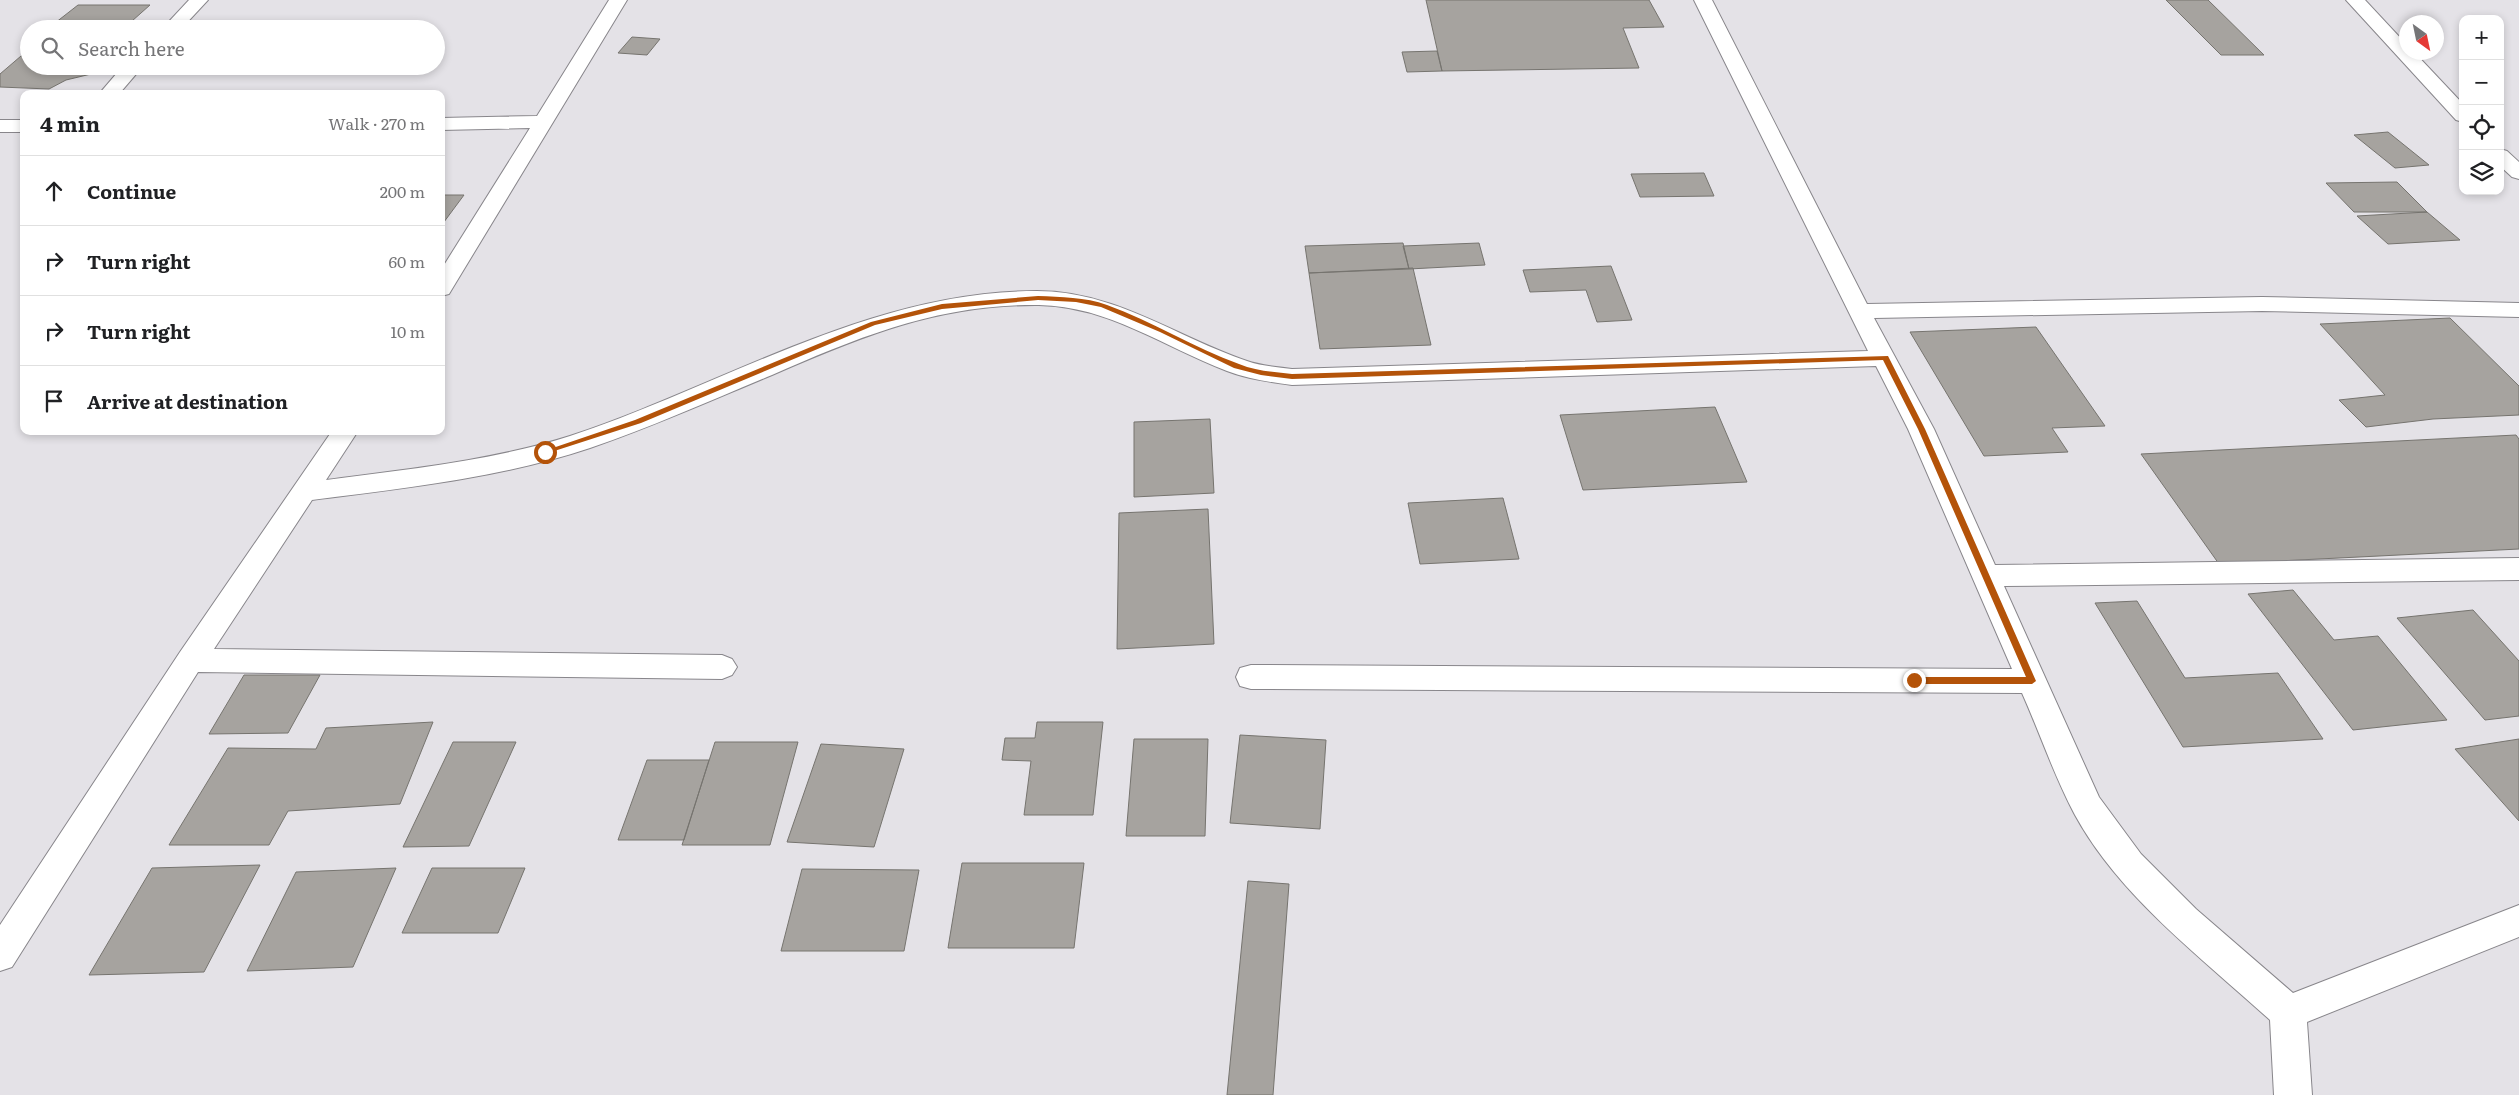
<!DOCTYPE html>
<meta charset="utf-8">
<style>
:root{--surface:#fff;--page:#f2f2f2;--text:#202124;--muted:#757577;--line:#e0e0e0}
body{margin:0;font-family:Literata,serif;background:var(--page);color:var(--text)}
.controls{position:absolute;right:15px;top:15px;display:grid;overflow:hidden;border-radius:10px;box-shadow:0 2px 8px #0003}
.controls button{width:45px;height:45px;display:grid;place-items:center;padding:0;border:0;border-bottom:1px solid var(--line);background:var(--surface);color:var(--text);font:25px sans-serif}
.compass{position:absolute;left:2399px;top:15px;width:45px;height:45px;border-radius:50%;background:var(--surface);box-shadow:0 2px 8px #0003;rotate:147deg}
.stop{position:absolute;width:15px;height:15px;margin:-11px;border:4px solid #b45309;border-radius:50%;background:#fff}
.stop.end{background:#b45309;border-color:#fff;box-shadow:0 1px 5px #0008}
.list{margin:0;padding:0;list-style:none}
h2{display:flex;justify-content:space-between;align-items:center;height:65px;margin:0;padding:0 20px;font-size:21px}
h2 small{font-size:16px;font-weight:400;color:var(--muted)}
.list li{display:grid;grid-template-columns:32px 1fr auto;gap:15px;align-items:center;box-sizing:border-box;height:70px;padding:0 20px;border-top:1px solid var(--line)}
.list b{display:block;font-size:19px;white-space:nowrap}
.list em{font-size:16px;font-style:normal;color:var(--muted)}
.icon{flex:none;width:28px;height:28px;fill:none;stroke:currentColor;stroke-width:2;stroke-linecap:round;stroke-linejoin:round}
.map{position:relative;flex:none;width:2519px;height:1095px;overflow:hidden}
.search{position:absolute;background:var(--surface);box-shadow:0 2px 8px #0003;left:20px;top:20px;width:425px;height:55px;display:flex;align-items:center;gap:12px;box-sizing:border-box;padding:0 18px;border-radius:28px;color:var(--muted);font-size:19px}
.panel{position:absolute;background:var(--surface);box-shadow:0 2px 8px #0003;left:20px;top:90px;width:425px;height:345px;border-radius:10px}
.map>svg:first-child{display:block}
.building{fill:#a6a39f;stroke:#76746f}
.lines{fill:none;stroke-linecap:round;stroke-linejoin:round}
.minor-casing{stroke:#88868b;stroke-width:2}
.minor{fill:#fff;fill-rule:evenodd}
.route{fill:#b45309}
</style>
<div class="map">
<svg width="2519" height="1095" viewBox="0 0 2519 1095">
<rect width="100%" height="100%" fill="#e4e2e7"/>
<path class="building" d="M1426,0h223l15,27 -41,1 16,40 -197,3z
M2166,0h42l56,55h-43z
M78,5h72l-27,24h-63l8,-6h-13z
M632,37l28,2 -13,16 -29,-2z
M1437,51l5,20 -35,1 -5,-20z
M29,55v11h70l-8,8 -25,6 -17,9 -49,-2v-13l21,-18z
M2388,132l41,33 -34,3 -41,-33z
M1704,173l10,23 -74,1 -9,-23z
M2397,182l30,30h-73l-28,-29z
M441,195h23l-23,31z
M2427,212l33,28 -72,4 -31,-28z
M1403,243l6,26 -100,4 -4,-27z
M1479,243l6,22 -76,4 -6,-23z
M1611,266l21,54 -35,2 -11,-32 -56,2 -7,-22z
M1413,268l18,77 -111,4 -11,-76z
M2450,318l69,68v29l-86,4 -67,8 -27,-27 46,-5 -65,-71z
M2036,327l69,99 -53,2 16,24 -84,4 -74,-124z
M1715,407l32,75 -164,8 -23,-75z
M1210,419l4,74 -80,4v-75z
M2516,435l3,4v110l-300,15 -78,-110z
M1503,498l16,61 -99,5 -12,-61z
M1208,509l6,135 -97,5 2,-136z
M2293,590l41,50 44,-4 69,84 -94,10 -105,-136z
M2137,601l48,77 93,-5 45,66 -140,8 -88,-144z
M2473,610l46,51v55l-34,4 -88,-102z
M244,675h76l-32,58 -79,1z
M433,722l-33,82 -112,7 -19,34h-100l59,-97 88,1 10,-21z
M1037,722h66l-10,93h-69l7,-54 -29,-1 3,-22h30z
M1240,735l86,5 -6,89 -90,-6z
M1134,739h74l-3,97h-79z
M2519,739v82l-64,-72z
M453,742h63l-47,104 -66,1z
M715,742h83l-28,103h-88z
M821,744l83,5 -30,98 -87,-5z
M647,760h62l-25,80h-66z
M962,863h122l-10,85h-126z
M260,865l-56,107 -115,3 63,-107z
M396,868l-43,99 -106,4 49,-99z
M432,868h93l-27,65h-96z
M802,869l117,1 -15,81h-123z
M1248,881l41,3 -16,211h-46z"/>
<g class="lines">
<defs>
<path id="minor" d="M189,0h19l-27,29h-19z
M609,0h18l-175,289 -3,5 -8,2v-26l89,-142 -89,2v-12l96,-2z
M1694,0h18l155,304 395,-7 257,6v14l-257,-6 -388,7 60,111 61,136 524,-7v22l-515,6 95,211 42,57 55,55 97,84 226,-88v32l-212,85 5,73h-38l-4,-75c-67,-61 -151,-124 -195,-205 -21,-39 -35,-82 -53,-122l-771,-4 -11,-3 -4,-9 4,-9 11,-3 761,4 -104,-240 -32,-63 -584,19c-22,-3 -44,-6 -65,-14 -63,-24 -119,-65 -188,-66 -100,-1 -178,31 -267,70 -60,25 -120,52 -182,73 -90,30 -184,40 -278,52l-98,149 508,6 10,4 5,8 -5,8 -10,4 -524,-7 -186,295 -12,4v-46l180,-273 152,-221h26l-32,49c82,-11 165,-19 244,-44 155,-51 299,-145 467,-145 79,0 139,46 210,70 14,5 30,6 45,8l576,-18z
M2346,0h19l41,44v8h8l49,52v18l-7,-2z
M123,66h20l-24,28h-20z
M0,120h24v12h-24z
M2500,149l7,2 12,11v17l-7,-2 -12,-11z"/>
</defs>
<use href="#minor" class="minor-casing"/>
<use href="#minor" class="minor"/>
</g>
<path class="route" d="M1038,296c23,1 47,1 69,9 45,16 87,43 132,59 17,7 35,8 53,10l596,-18 37,73 111,252 -4,3h-118l-4,-4 4,-3h112l-108,-248 -35,-69 -591,19 -31,-4 -27,-7 -74,-36 -59,-25 -25,-5 -38,-2 -96,9 -67,16 -234,98 -96,31 -4,-2 94,-32 236,-98 71,-18z"/>
</svg>
<div class="controls">
<button>+</button>
<button>−</button>
<button><svg class="icon" aria-label="locate" viewBox="0 0 24 24"><circle cx="12" cy="12" r="6"/><path d="M12 2v4M12 18v4M2 12h4M18 12h4"/></svg></button>
<button><svg class="icon" aria-label="layers" viewBox="0 0 24 24"><path d="M12 4l9 5-9 5-9-5zM3 14l9 5 9-5"/></svg></button>
</div>
<svg class="compass" viewBox="-18 -18 36 36"><path d="M0-13l5 13h-10z" fill="#e53935"/><path d="M0 13l5-13h-10z" fill="#757577"/></svg>
<div class="stop" style="left:545px;top:452px"></div>
<div class="stop end" style="left:1914px;top:680px"></div>
<div class="search"><svg class="icon" aria-label="search" viewBox="0 0 24 24"><circle cx="10" cy="10" r="6"/><path d="M15 15l6 6"/></svg>Search here</div>
<section class="panel">
<h2>4 min<small>Walk · 270 m</small></h2>
<ul class="list">
<li><svg class="icon" aria-label="ahead" viewBox="0 0 24 24"><path d="M12 20V5M6 11l6-6 6 6"/></svg><div><b>Continue</b></div><em>200 m</em></li>
<li><svg class="icon" aria-label="right" viewBox="0 0 24 24"><path d="M7 20v-9h11M14 6l5 5-5 5"/></svg><div><b>Turn right</b></div><em>60 m</em></li>
<li><svg class="icon" aria-label="right" viewBox="0 0 24 24"><path d="M7 20v-9h11M14 6l5 5-5 5"/></svg><div><b>Turn right</b></div><em>10 m</em></li>
<li><svg class="icon" aria-label="arrive" viewBox="0 0 24 24"><path d="M6 21V4h12l-3 4 3 4H6"/></svg><div><b>Arrive at destination</b></div></li>
</ul>
</section>
</div>
